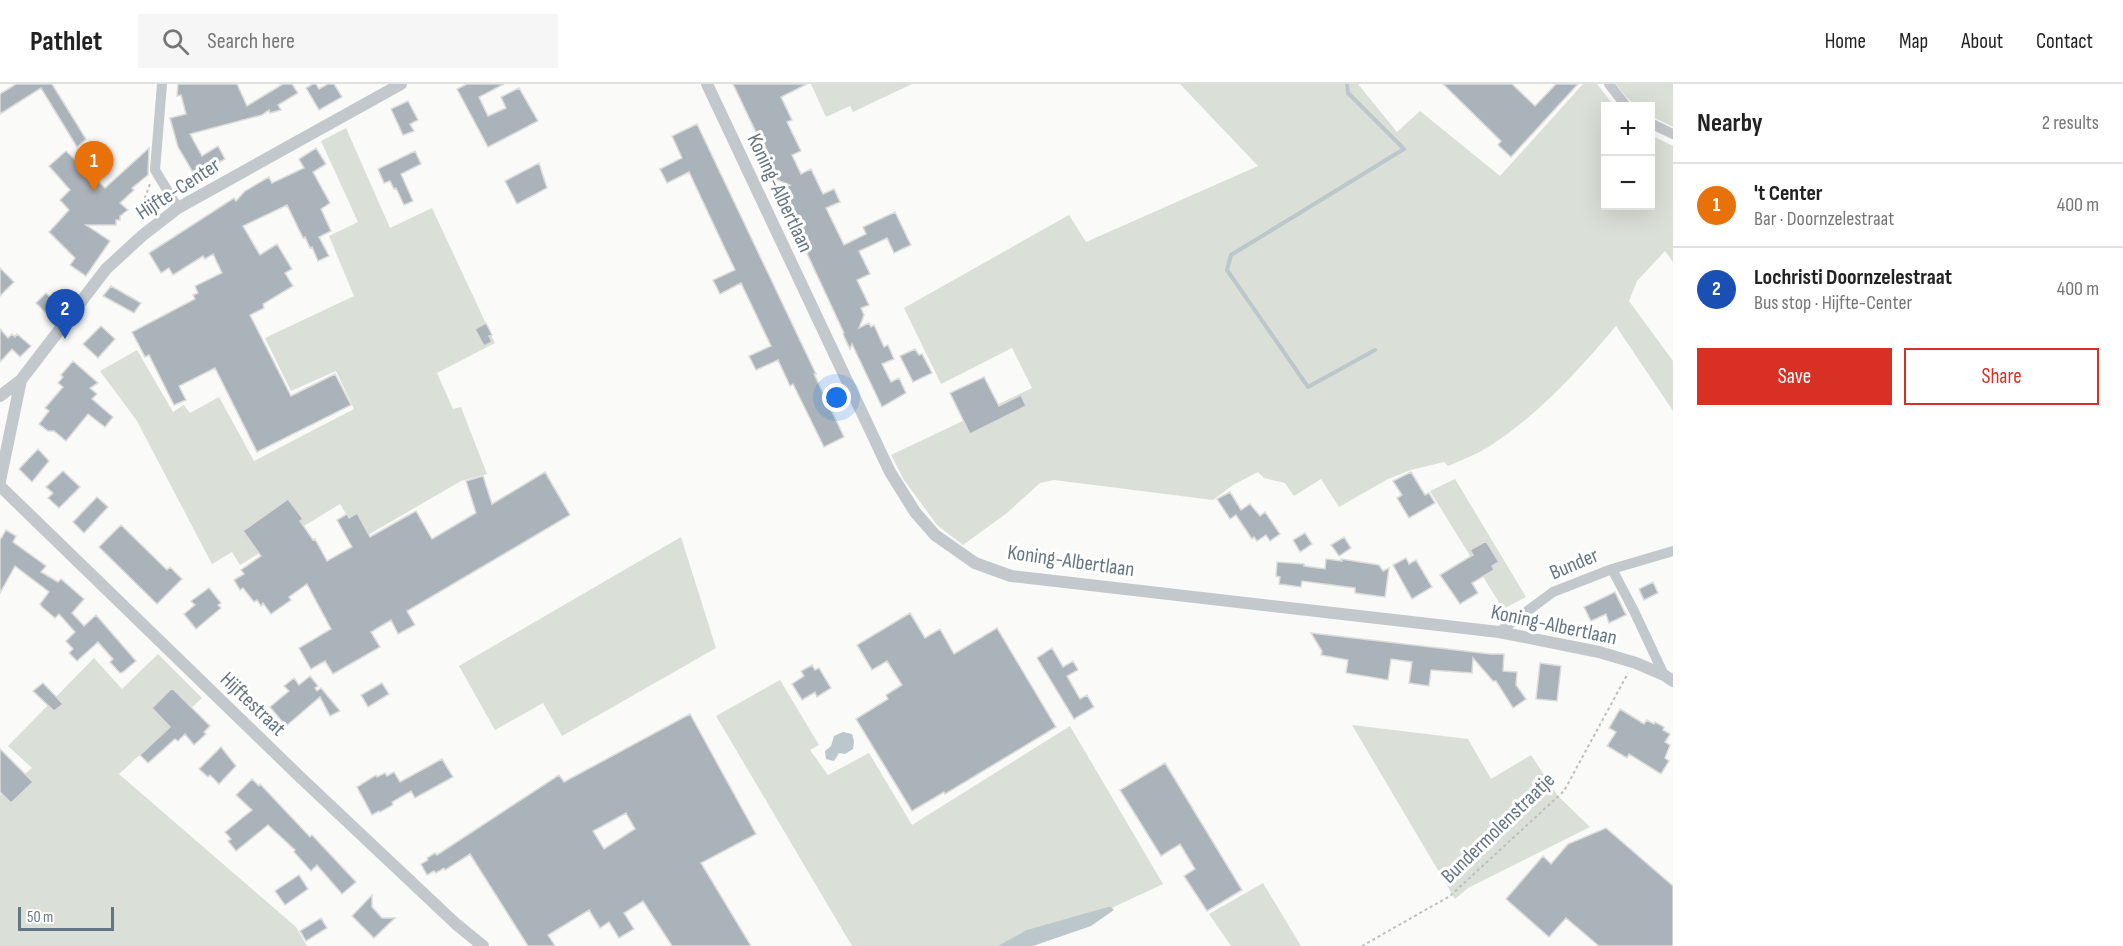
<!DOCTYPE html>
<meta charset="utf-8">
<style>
:root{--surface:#fff;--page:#f6f6f6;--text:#222;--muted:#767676;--line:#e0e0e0;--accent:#d93025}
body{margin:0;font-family:"Sofia Sans Condensed",sans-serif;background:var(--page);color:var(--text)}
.controls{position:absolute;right:18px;top:18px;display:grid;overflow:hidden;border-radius:0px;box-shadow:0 6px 24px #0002}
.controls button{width:54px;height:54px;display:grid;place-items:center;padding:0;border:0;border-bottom:2px solid var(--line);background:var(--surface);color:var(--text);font:30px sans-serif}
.scale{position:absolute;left:18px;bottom:15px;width:96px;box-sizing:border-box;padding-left:6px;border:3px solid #657683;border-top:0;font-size:16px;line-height:21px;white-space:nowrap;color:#657683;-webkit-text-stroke:4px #fff;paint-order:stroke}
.you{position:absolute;left:837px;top:314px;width:21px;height:21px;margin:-15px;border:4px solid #fff;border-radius:50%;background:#1a73e8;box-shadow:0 0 0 9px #1a73e833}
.badge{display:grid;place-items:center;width:39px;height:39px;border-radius:50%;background:var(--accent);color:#fff;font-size:20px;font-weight:700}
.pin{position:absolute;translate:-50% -50px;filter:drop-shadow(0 2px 3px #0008)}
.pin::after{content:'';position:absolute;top:32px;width:21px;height:18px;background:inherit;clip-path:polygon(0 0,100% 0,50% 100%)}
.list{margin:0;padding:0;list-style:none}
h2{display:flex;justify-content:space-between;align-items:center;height:78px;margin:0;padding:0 24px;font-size:26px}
h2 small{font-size:20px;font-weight:400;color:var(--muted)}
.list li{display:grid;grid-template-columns:39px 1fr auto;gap:18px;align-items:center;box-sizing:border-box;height:84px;padding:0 24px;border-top:2px solid var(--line)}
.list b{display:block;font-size:22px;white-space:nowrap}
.list p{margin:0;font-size:20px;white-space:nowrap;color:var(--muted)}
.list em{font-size:20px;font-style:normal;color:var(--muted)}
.actions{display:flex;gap:12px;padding:18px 24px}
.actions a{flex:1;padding:14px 0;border:2px solid var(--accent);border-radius:0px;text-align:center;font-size:21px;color:var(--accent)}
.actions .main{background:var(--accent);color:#fff}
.icon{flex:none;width:33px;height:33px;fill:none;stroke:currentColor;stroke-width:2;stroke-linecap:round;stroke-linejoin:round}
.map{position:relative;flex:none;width:1673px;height:862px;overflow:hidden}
header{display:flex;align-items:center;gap:36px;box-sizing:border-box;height:84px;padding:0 30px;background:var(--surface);border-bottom:2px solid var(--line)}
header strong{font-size:28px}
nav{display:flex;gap:33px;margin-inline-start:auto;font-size:21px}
.search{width:420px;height:54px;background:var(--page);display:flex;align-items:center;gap:15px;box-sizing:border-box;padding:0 21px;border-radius:0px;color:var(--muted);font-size:22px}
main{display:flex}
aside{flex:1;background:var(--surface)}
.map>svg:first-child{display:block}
.green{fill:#dadfd7}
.water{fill:#bbc7cb}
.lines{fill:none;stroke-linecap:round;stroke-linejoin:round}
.stream{stroke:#bbc7cb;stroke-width:4}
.building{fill:#aab3b9;stroke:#dcdcda;stroke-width:1.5;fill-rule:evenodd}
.path{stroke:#bbbfc2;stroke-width:2;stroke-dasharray:3 3;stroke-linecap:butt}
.minor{stroke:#c3c8cc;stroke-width:10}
.tertiary{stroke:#c3c8cc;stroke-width:12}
.labels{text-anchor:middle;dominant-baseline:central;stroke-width:6;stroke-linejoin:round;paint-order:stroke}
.street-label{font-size:21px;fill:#657683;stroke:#fff}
</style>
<header>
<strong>Pathlet</strong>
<div class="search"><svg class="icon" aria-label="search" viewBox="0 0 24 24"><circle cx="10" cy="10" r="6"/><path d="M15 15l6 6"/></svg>Search here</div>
<nav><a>Home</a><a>Map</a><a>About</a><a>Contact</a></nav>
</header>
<main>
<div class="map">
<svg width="1673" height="862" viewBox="0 0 1673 862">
<rect width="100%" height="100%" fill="#fafaf8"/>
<path class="green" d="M811,0h101l-59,28 -3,-6 -24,11z
M1180,0h178l39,48 23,-21 80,65 83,-92h14l17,22h-8v100h44l1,-71 22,11v116l-8,-11 -28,30 -8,20 44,60v50l-57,-85c-37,44 -78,89 -126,120 -13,8 -28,14 -42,20l-4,-4 -33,8 -23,9 -49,28 -18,-28 -27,17 -9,-13 -21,-5 -6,-6 -25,13 -20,15 -159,-20 -14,3 -33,30 -44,32 -26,-20 -33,-45 -13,-25 141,-67 -20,-40 -71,36 -37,-76 165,-93 17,27 172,-76z
M1616,0h57v43l-22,-11 -1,-10c-20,0 -22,-7 -34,-22z
M346,44l44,100 42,-20 63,135 -58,30 16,36 8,-2 26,67 -26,7 -100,58 -21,-35 -100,61 -8,-13 -20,12 -75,-143 -37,-50 37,-21 36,62 11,-7 6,8 29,-16 35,64 100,-52 -18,-38 -45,20 -26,-53 89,-42 -25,-60 29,-14 -37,-81z
M1455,395l71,118 -23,12 -73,-118z
M681,453l35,111 -154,88 -19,-33 -48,27 -36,-64z
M158,570l44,44 -83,76 177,153 11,19h-307v-151l32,-27 -24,-22 86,-88 28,31z
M780,596l39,65 -9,5 18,25 41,-22 43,72 158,-99 93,158 -133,62h-178l-136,-230z
M1352,641l116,14 23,40 40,-24 27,41 32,31 -122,61 -13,11z
M1263,799l38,63h-70l-22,-32z"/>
<path class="water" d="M843,648l9,2 2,7 -1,8 -8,5 -6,-1 -5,8 -8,-2 -1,-8 6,-5 3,-10z
M1108,823h3l3,3 -23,16 -58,20h-35l29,-16z"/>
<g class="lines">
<path class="stream" d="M1347,0l1,9 56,56 -173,106 -4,15 81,117 67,-37"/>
</g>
<path class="building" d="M16,0h36l34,55 -9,8 -36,-59 -41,26v-20z
M178,0h59l10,22 36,-22h9l6,9 -20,12 3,5 -11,3 -1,-3 -7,5 -72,19 12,22 16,-10 7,13 -30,17 -17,-29 -8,-29 16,-4 -5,-19 -4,1z
M313,0h3l3,5 9,-5h6l8,13 -23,13 -13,-22z
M467,0h37l-25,13 9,19 18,-8 -5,-11 18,-9 19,33 -50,26 -31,-58z
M733,0h74l-26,13 11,23 -5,2 14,29 -9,4 9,19 10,-5 12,25 11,-5 6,13 -14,6 18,37 22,-11 -3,-7 32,-15 13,27 3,6 -17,8 -7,-15 -28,13 11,23 -13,6 12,25 -8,3 3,7 -5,13 10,-5 2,4 3,-2 10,22 4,-2 6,14 -12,5 9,18 8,-4 7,15 -24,14 -30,-63 -2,5 -7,-15 1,-1 -66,-142 12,-6 -18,-7 -5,-9 3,-7z
M1443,0h69l23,22 21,-22h22l-67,73 -13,-12 3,-4z
M408,17l10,19 -8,4 4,7 -11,4 -12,-26z
M697,40l119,250h-2l30,63 -20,10 -31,-63 -3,2 -12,-26 -22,10 -7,-14 22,-10 -30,-63 -21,11 -7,-14 22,-10 -46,-98 -22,11 -7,-14 22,-11 -10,-22z
M149,64l-1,27 -16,13 2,2 -14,13 8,7 -8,6v4h-4v5h-30l24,16 -24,35 -16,-11 5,-7 -26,-26 20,-22 -9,-10 10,-10 -21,-24 17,-15 39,37z
M316,64l10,16 -13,8 17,31 -9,6 10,22 -12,6 10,19 -11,5 -6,-14 -2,1 -5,-11 -2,1 -16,-33 -44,21 17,29 17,-11 15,25 -7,4 8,13 -30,18 1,4 -14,7 41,81 44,-22 16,31 -94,47 -42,-84 -36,18 7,14 -12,5 -25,-50 -4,2 -13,-25 63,-33 -2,-4 5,-2 -3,-7 27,-13 -9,-19 -8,5 -2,-3 -30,19 -4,-7 -8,5 -12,-20 85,-55 2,3 9,-10 24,-14 3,6 32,-15 -5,-9z
M415,67l6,13 -20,10 12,27 -9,4 -8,-17 -2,1 -4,-8 -6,2 -6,-14z
M539,79l8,25 -30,16 -12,-23z
M0,184l14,14 -14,14z
M111,202l30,17 -7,10 -31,-17z
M46,209l13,13 -8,12 -15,-15z
M486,239l6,12 -3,1 3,6 -8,4 -9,-17z
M101,242l14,13 -17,19 -15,-14z
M0,245l8,9 4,-4 3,3 2,-3 14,12 -11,11 -8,-8 -12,13z
M915,265l4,6 3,-1 10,19 -19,9 -13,-26z
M73,277l25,22 -8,5 7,6 -5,5 21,18 -8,10 -17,-13 -22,27 -12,-10h-6l-9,-7 10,-13 -4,-3 18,-21 -5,-4 5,-6 -2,-2z
M984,293l15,29 22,-11 5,11 -56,28 -20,-41z
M38,365l11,12 -17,21 -13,-13z
M63,387l17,16 -21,21 -11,-10 5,-5 -7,-6z
M545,388l25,43 -163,96 8,14 -17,9 -7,-14 -20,12 9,15 -47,27 -8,-13 -14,8 -12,-21 32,-19 -24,-45 -18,13 2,3 -20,14 -8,-11 -2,3 -4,-6 -3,2 -11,-14 -3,2 -6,-10 10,-6 -3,-4 20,-14 -18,-25 45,-32 15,20 -3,2 13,19 2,-1 12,22 25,-14 -15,-27 10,-6 2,4 8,-5 13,24 46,-26 16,28 44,-26 -10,-32 17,-5 9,28z
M1411,388l14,23 4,-2 6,10 -26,15 -12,-20 5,-3 -9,-14z
M1230,408l11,18 9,-6 10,12 5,-4 15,22 -10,7 -4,-6 -9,6 -3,-4 -2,2 -16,-24 -6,4 -13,-20z
M97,413l11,10 -24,26 -11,-11z
M121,441l46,45 3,-3 12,12 -25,25 -58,-57z
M6,446l10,6 -3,6 33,24 -5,6 17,10 3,-3 23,20 -12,14 12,13 12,-11 40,46 -13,11 -3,1 -10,-11 3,-3 -15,-17 -21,19 -8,-8 4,-4 -7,-8 9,-9 -16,-18 -4,4 -13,-11 -2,-3 9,-12 -34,-26 -15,27v-53z
M1305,449l7,11 -12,8 -7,-12z
M1344,453l7,11 -12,8 -8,-11z
M1486,457l13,21 -7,4 2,4 -22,13 6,10 -18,11 -20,-29 33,-20 -3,-5z
M1406,474l3,6 7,-4 16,27 -20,12 -19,-34z
M1326,475l16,2 -1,-2 38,6 4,6 6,-3 -4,29 -30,-4v-5l-53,-7 -1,6 -22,-3 1,-7 -4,-1 1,-14 27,2v2l21,3z
M1653,498l5,11 -14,7 -5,-11z
M209,504l12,15 -3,2 3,3 -25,21 -12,-15 11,-9 -4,-4z
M1615,508l11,23 -17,8 -3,-9 -15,7 -7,-14z
M910,529l15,25 15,-9 14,25 43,-26 59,99 -111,67 -1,-2 -32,19 -56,-92 32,-20 -2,-4 16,-10 -15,-24 -15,9 -15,-25z
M1311,549l179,21h14l-1,17 14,1 -1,13 10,14 -13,9 -17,-27h-3l-20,-23 -1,15 -41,-3 -2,16 -20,-3 3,-21 -21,-3 -3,21 -42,-7 2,-13 -27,-5 1,-4z
M1052,564l11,19 10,-6 5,9 -11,6 13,23 7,-4 7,12 -20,12 -37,-61z
M1540,579l21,3 -4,35 -21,-2z
M812,581l3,5 4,-2 12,20 -14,9 -2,-5 -13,8 -10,-16 12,-8 -3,-5z
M310,592l8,10 -3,2 2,3 4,-3 19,23 -10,5 -10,-19 -34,29 -16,-19 19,-16 -5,-5 10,-8 5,7z
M43,599l20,21 -9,7 -21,-20z
M382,599l7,11 -21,13 -7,-12z
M172,604l38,38 -6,6 2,2 -12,11 -9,-11 -7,7 -3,-2 -27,24 -8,-8 30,-28 -18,-19z
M1620,625l24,15 3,-4 7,4 1,-2 9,5 -1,3 7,4 -5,8 5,3 -5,13 4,3 -8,13 -32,-20 -2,4 -20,-12 9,-14 -7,-4z
M690,630l66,120 -55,29 50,83h-79l-29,-45 -19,12 10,16 -15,9 -10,-16 -9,6 -11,-18 -41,25 7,11h-27l-58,-92 -25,16 -1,-2 -8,5 -2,-2 -7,4 -6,-11 7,-4 -1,-2 8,-5 2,2 122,-80 5,7zM626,729l9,16 -31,20 -11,-18z
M221,663l15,19 -17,18 -9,-9 -2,2 -9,-8z
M0,665l33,33 -22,21 -11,-11z
M442,675l11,18 -38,21 -4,-7 -19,11 1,3 -13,7 -1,-1 -7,4 -15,-28 19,-12 1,2 8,-4 2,3 7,-4 6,10z
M1165,679l77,127 -35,21 -23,-35 11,-7 -15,-25 -19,12 -41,-66z
M252,695l7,7 1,-2 50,53 2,-2 44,47 -14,12 -25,-29 -6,6 -17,-19 1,-2 -27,-25 -32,26 -8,-10 3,-2 -6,-7 27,-22 -16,-15z
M1606,744l67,58v60h-74l-33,-28 -17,19 -43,-38 37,-43 8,8 17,-20z
M299,791l9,14 -23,16 -10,-14z
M372,811v12l10,11h13l-21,20 -22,-22z
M321,834l6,10 -21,13 -6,-10z"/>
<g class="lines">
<path class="path" d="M143,136l-4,-6 11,-30
M1362,862l88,-50 114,-105 64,-118"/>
<path class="minor" d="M162,0l-7,86 23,38
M1609,0l17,22
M1650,39l23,11
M1612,485l22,42 30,64
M1499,548l54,-40 59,-23 61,-18"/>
<path class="tertiary" d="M707,0l183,388 25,40 20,23 40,28 36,13 488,56 100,20 37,11 28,12 9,6
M0,312l21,-16 85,-111 37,-34 35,-27 223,-124
M0,397l21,-101
M0,402l300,291 156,147 27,22"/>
</g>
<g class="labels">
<g class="street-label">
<text transform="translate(178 105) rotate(-33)">Hijfte-Center</text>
<text transform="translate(780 109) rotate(65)">Koning-Albertlaan</text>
<text transform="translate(1071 477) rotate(8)">Koning-Albertlaan</text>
<text transform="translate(1574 480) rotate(-23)">Bunder</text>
<text transform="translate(1554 541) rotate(12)">Koning-Albertlaan</text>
<text transform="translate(253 620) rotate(44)">Hijftestraat</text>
<text transform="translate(1498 744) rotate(-44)">Bundermolenstraatje</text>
</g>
</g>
</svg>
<div class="controls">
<button>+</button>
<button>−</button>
</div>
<div class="scale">50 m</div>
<div class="you"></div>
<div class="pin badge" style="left:94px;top:107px;background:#e8710a">1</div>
<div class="pin badge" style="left:65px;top:255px;background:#1a4fb4">2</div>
</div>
<aside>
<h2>Nearby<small>2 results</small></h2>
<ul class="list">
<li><span class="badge" style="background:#e8710a">1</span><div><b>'t Center</b><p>Bar · Doornzelestraat</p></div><em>400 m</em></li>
<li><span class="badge" style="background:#1a4fb4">2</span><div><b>Lochristi Doornzelestraat</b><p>Bus stop · Hijfte-Center</p></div><em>400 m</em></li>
</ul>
<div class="actions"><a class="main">Save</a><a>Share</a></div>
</aside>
</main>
